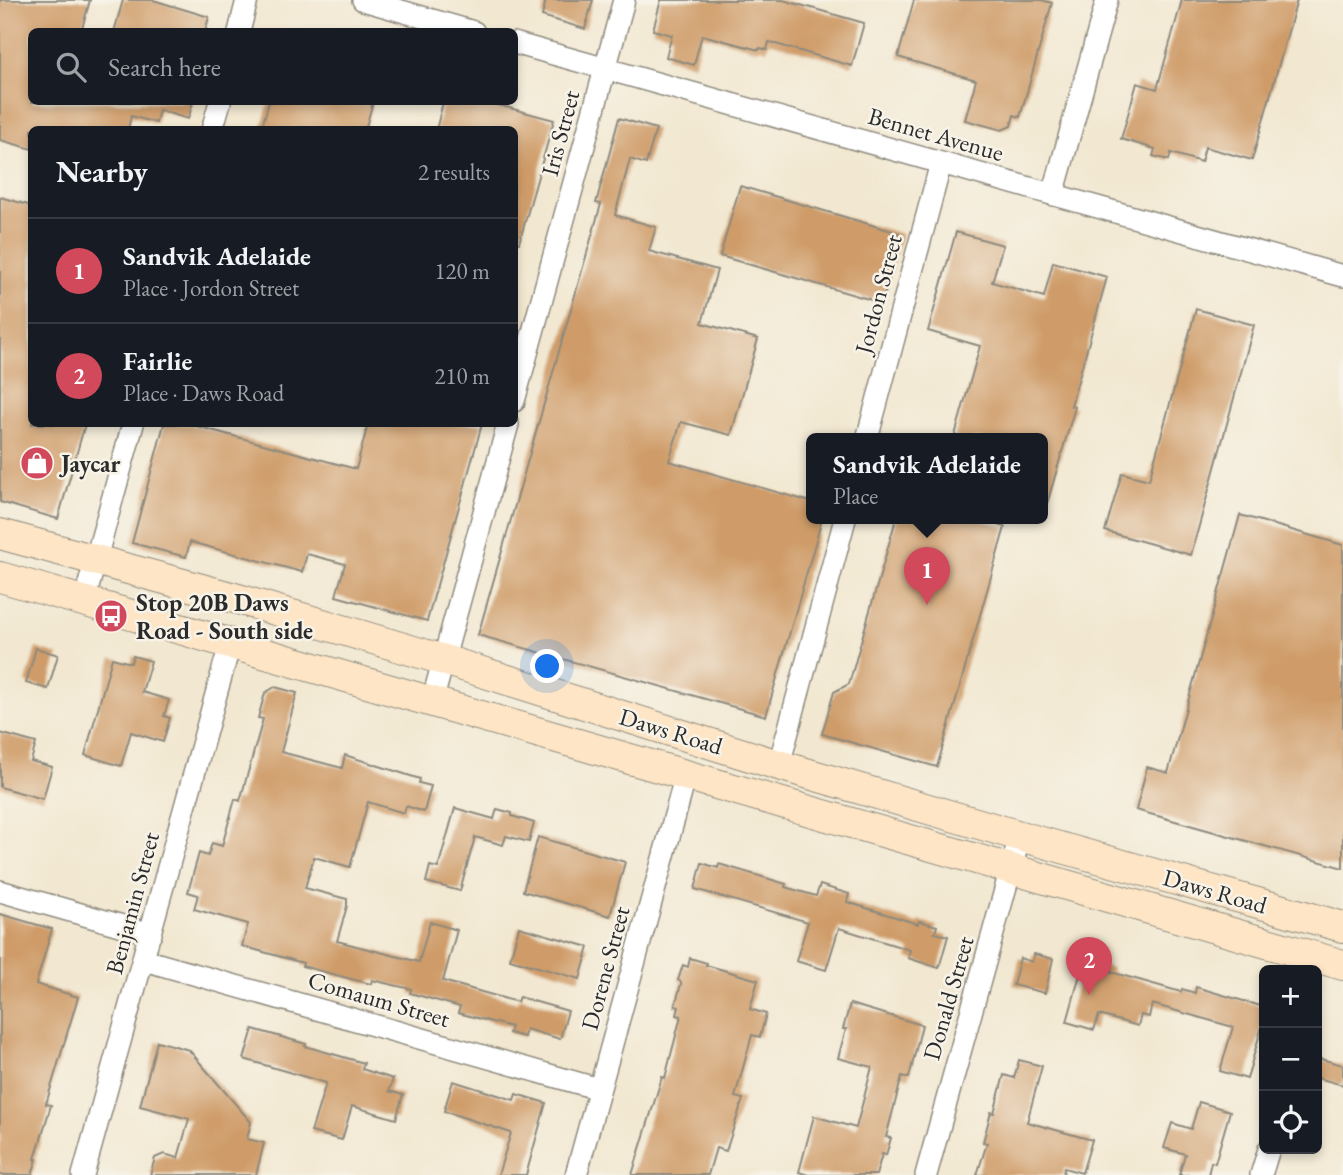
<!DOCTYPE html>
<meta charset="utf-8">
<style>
:root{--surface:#171b24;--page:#242831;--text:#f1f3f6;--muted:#9ea1a6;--line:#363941;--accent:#d1495b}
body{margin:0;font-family:"EB Garamond",serif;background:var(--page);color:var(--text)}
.controls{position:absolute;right:21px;bottom:21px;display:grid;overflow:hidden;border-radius:10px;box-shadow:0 4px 10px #0003}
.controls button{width:63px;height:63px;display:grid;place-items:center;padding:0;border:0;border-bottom:2px solid var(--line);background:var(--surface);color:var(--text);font:35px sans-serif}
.you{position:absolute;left:548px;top:667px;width:24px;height:24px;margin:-18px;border:5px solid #fff;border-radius:50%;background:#1a73e8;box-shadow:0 0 0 10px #1a73e833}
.badge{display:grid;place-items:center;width:46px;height:46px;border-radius:50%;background:var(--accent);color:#fff;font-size:23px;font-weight:700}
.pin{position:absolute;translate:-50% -58px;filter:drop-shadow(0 2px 4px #0008)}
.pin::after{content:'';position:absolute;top:37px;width:24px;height:21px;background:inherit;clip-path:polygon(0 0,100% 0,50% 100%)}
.popup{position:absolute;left:806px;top:433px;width:242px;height:91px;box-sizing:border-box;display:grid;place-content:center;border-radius:10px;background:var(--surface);filter:drop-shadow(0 2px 5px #0005);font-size:23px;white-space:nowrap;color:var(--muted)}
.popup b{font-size:26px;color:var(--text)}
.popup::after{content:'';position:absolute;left:50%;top:100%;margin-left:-14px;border:14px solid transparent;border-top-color:var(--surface)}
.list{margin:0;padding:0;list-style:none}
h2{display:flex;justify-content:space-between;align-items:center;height:91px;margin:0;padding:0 28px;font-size:30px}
h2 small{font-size:23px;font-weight:400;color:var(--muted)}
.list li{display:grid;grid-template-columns:46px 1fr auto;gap:21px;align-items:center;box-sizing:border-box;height:105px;padding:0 28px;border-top:2px solid var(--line)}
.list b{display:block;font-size:26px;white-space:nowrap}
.list p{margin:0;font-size:23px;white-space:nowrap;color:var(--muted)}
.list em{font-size:23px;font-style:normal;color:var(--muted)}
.icon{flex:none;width:38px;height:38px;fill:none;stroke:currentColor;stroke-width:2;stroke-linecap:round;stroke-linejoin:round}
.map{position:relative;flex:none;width:1343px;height:1175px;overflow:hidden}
.search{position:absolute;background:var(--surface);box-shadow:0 4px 10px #0003;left:28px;top:28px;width:490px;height:77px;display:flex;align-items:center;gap:18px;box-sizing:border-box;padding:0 24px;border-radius:10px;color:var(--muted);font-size:26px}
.panel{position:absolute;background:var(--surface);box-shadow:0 4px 10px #0003;left:28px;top:126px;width:490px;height:301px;border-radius:10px}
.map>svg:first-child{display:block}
.building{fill:#cf9c69}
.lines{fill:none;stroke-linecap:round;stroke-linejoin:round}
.street-casing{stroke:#8e8a7e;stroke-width:24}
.secondary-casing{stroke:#8e8a7e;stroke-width:32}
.street{stroke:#fff;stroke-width:21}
.secondary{stroke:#fde5c5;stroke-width:30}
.labels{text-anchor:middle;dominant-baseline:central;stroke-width:5;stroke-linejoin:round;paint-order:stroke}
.street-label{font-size:24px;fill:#2b2b2b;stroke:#f7f3e8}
.poi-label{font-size:24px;font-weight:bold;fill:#2b2b2b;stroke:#f7f3e8;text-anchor:start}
</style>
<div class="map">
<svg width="1343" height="1175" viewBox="0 0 1343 1175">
<rect width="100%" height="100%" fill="#f7f3e8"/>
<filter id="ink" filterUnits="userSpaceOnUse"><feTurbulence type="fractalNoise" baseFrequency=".0143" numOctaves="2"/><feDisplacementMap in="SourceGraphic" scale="14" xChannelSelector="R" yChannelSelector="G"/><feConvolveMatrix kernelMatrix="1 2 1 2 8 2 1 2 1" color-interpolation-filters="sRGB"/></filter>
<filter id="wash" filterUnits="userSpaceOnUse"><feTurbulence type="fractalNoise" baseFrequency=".00686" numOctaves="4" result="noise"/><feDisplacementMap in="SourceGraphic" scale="28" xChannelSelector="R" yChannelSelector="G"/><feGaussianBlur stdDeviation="1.57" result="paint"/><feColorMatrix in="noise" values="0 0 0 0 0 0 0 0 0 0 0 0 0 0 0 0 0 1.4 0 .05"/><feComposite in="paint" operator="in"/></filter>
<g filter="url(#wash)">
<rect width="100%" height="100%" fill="#f2e8d1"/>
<g id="blocks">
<path class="building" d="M0,0h90l-9,32h-49v70h161l-5,17 -29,-9 -3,13 -25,-7 -3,14h-96v19l-32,-9z
M123,0h30l56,17 -4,15h-91z
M546,0h47l-8,29 -43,-13z
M661,0h122l81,23 -12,43 -83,-24 -2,8 -7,-2 -1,2 -57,-15 -8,30 -28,-8 6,-22 -19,-5z
M914,0h127l11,3 -32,114 -6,-2 -3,11 -9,4 -37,-10 11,-40 -78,-23z
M1182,0h115l-45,160 -47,-13 -4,15 -30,-9 -2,7 -16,-4 2,-7 -34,-10 16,-56 20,6z
M269,102h104l-8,28h-104z
M443,102h44l67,18 -35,123h-5v-113h-78z
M619,118l37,11 -10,35 -16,-5 -15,56 41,12 -7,24 68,19 -15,53 56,16 -27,96 -50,-13 -12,39 142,41v17h11l-56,197 -288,-81 123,-431 -5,-1z
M740,186l162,48 -20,69 -162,-47z
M0,197l32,9v218h53l-27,95 -58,-17z
M956,232l47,13 -11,37 52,15 9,-35 54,15 -36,129 4,1 -28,97 -5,-1v-64h-88l26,-93 -52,-15z
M1196,309l58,16 -63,230 -86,-24 17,-58 27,7z
M164,424h25l167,45 12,-45h114l-55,197 -91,-25 9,-32 -38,-10 -5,18 -112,-30 -4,15 -54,-14z
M1240,515l103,30v323l-207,-58 11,-43 21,6z
M896,519h83l26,8 -68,240 -115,-33 12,-42 15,-8z
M36,648l22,7 -10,34 -22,-6z
M133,656l18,5 -9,31 27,8 -5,16 6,2 -7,24 -32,-10 -10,34 -36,-11 27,-97 19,5z
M275,687l22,6 -16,59 61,16 3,-13 75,24 -1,4 12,3 -7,26 -18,-6 -2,7 -36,-11 -18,65 -36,-10 -9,31 42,11v7l-10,35 82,21 11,-40 27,8 -14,51 74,21 2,-5 49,14 -8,28 -34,-10 -2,8 -15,-4 2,-6 -53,-14 2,-6 -50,-14 1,-4 -39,-9 -1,4 -16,-4 -53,-14 1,-3 -61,-17 6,-22 -54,-15 4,-14 -10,-3 11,-39 9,3 4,-13 10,3 13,-47 5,2 23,-82 -5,-1 7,-25z
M0,733l36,10 -5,18 21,6 -9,32 -43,-12z
M455,808l39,11 3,-10 15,4v3l22,7 -5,19 -23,-6 -3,9 -28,-8 -15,54 -34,-9 4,-16 8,2z
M538,837l87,25 -15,54 -87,-25z
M702,863l16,5 1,-4 67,20 -1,3 31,9 4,-11 29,9 -2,8 71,22 1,-3 18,5 -2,7 13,3 -9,32 -31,-10 2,-8 -71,-22 -13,42 -30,-9 12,-39 -113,-33z
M0,914l52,15 -16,55 42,13 -32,107 5,1 -16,54h2l-5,16h-32z
M519,927l70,20 -9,32 -70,-20z
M1034,954l19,5 -8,34 -32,-8 7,-27 12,4z
M690,958l17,5 -1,2 52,15 -8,29 16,5 -6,23 -8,-2 -17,62 8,2 -17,52 -10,-3 -8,27h-76l30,-98 3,1 16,-62 -4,-1 2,-8 -4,-1 6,-22v-2l-3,-2 5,-15 5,2z
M1084,960l28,8 -1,4 70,20 1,-3 13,4 1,-6 68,20v12l-17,60 -27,-8 13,-44 -81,-23 -3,13 -8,-2 -3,11 -39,-11 -5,15 -27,-8z
M850,1004l72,21 -13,53 -7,-2 -16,61 5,1 -5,17 -4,-1 -6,21h-68l-9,-3 15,-56 42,12 16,-61 -34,-9 8,-29h-3z
M253,1029l53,15 -1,2 59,17 -2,6 31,10 -4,12 14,4 -7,24 -44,-13 -10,34 -31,-8 15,-49 -82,-24z
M157,1041l32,9 62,72 -4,17 17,4 -8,32h-106l5,-17 9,-4 14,4 11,-39 -49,-13z
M1317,1058l26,7v20l-26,-7z
M1019,1060l23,6 -15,56 65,18 -10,33 -18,-5 -1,7h-86l10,-32 -4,-1 8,-30 3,1 10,-38 10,3z
M453,1081l61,19 2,-6 30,9 -20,72h-28l13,-42 -67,-22z
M1199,1102l31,9 -15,52 -4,-1 -3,13h-29l6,-21 -21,-6 8,-25 19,6z"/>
</g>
</g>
<g filter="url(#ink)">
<use href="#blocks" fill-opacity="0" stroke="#8e8a7e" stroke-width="2"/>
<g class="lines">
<defs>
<path id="street" d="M363,0l111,32
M239,32l8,-32
M514,43l829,233
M212,130l8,-28
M1053,195l54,-195
M514,401l110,-401
M867,439l74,-276
M84,602l49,-178
M432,702l76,-278
M779,765l66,-246
M0,891l151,43
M144,960l455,129
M83,1175l147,-531
M576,1175l110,-400
M926,1175l94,-339
M1261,1175l8,-26"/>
<path id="secondary" d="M0,534l238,65 206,61 328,103 248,73 323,91
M0,577l1343,388"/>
</defs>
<use href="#street" class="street-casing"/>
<use href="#secondary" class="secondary-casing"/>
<use href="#street" class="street"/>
<use href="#secondary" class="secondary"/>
</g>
</g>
<defs>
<symbol id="shop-disc" viewBox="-11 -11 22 22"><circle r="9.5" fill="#d1495b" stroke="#f7f3e8"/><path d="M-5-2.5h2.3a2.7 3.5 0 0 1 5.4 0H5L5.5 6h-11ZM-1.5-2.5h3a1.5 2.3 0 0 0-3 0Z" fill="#fff"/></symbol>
<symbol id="bus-disc" viewBox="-11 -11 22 22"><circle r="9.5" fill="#d1495b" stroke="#f7f3e8"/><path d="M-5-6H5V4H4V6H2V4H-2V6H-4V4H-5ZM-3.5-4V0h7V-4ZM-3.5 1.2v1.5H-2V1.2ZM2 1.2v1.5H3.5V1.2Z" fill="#fff"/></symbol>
</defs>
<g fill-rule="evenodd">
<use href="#shop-disc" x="18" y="444" width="38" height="38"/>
<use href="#bus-disc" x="92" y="597" width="38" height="38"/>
</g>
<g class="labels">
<g class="street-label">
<text transform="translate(560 133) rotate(-75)">Iris Street</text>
<text transform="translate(936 134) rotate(16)">Bennet Avenue</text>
<text transform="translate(878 294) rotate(-75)">Jordon Street</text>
<text transform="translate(671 731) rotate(17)">Daws Road</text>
<text transform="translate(1215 891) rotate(16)">Daws Road</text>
<text transform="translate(132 903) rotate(-75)">Benjamin Street</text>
<text transform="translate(605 968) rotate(-75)">Dorene Street</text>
<text transform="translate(948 998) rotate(-74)">Donald Street</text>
<text transform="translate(379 999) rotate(16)">Comaum Street</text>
</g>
<g class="poi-label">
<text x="61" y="463">Jaycar</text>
<text x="136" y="602">Stop 20B Daws<tspan x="136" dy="28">Road - South side</tspan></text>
</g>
</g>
</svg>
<div class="controls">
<button>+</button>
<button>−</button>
<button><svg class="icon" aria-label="locate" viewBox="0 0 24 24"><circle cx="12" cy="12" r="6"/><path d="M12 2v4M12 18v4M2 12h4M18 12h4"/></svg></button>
</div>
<div class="you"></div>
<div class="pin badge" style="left:927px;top:605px">1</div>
<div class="popup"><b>Sandvik Adelaide</b>Place</div>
<div class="pin badge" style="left:1089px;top:995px">2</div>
<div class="search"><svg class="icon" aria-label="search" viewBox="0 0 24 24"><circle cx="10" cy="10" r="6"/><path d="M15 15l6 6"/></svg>Search here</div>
<section class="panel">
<h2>Nearby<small>2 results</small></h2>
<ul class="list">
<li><span class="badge">1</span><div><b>Sandvik Adelaide</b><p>Place · Jordon Street</p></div><em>120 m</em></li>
<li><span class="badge">2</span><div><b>Fairlie</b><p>Place · Daws Road</p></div><em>210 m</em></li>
</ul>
</section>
</div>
